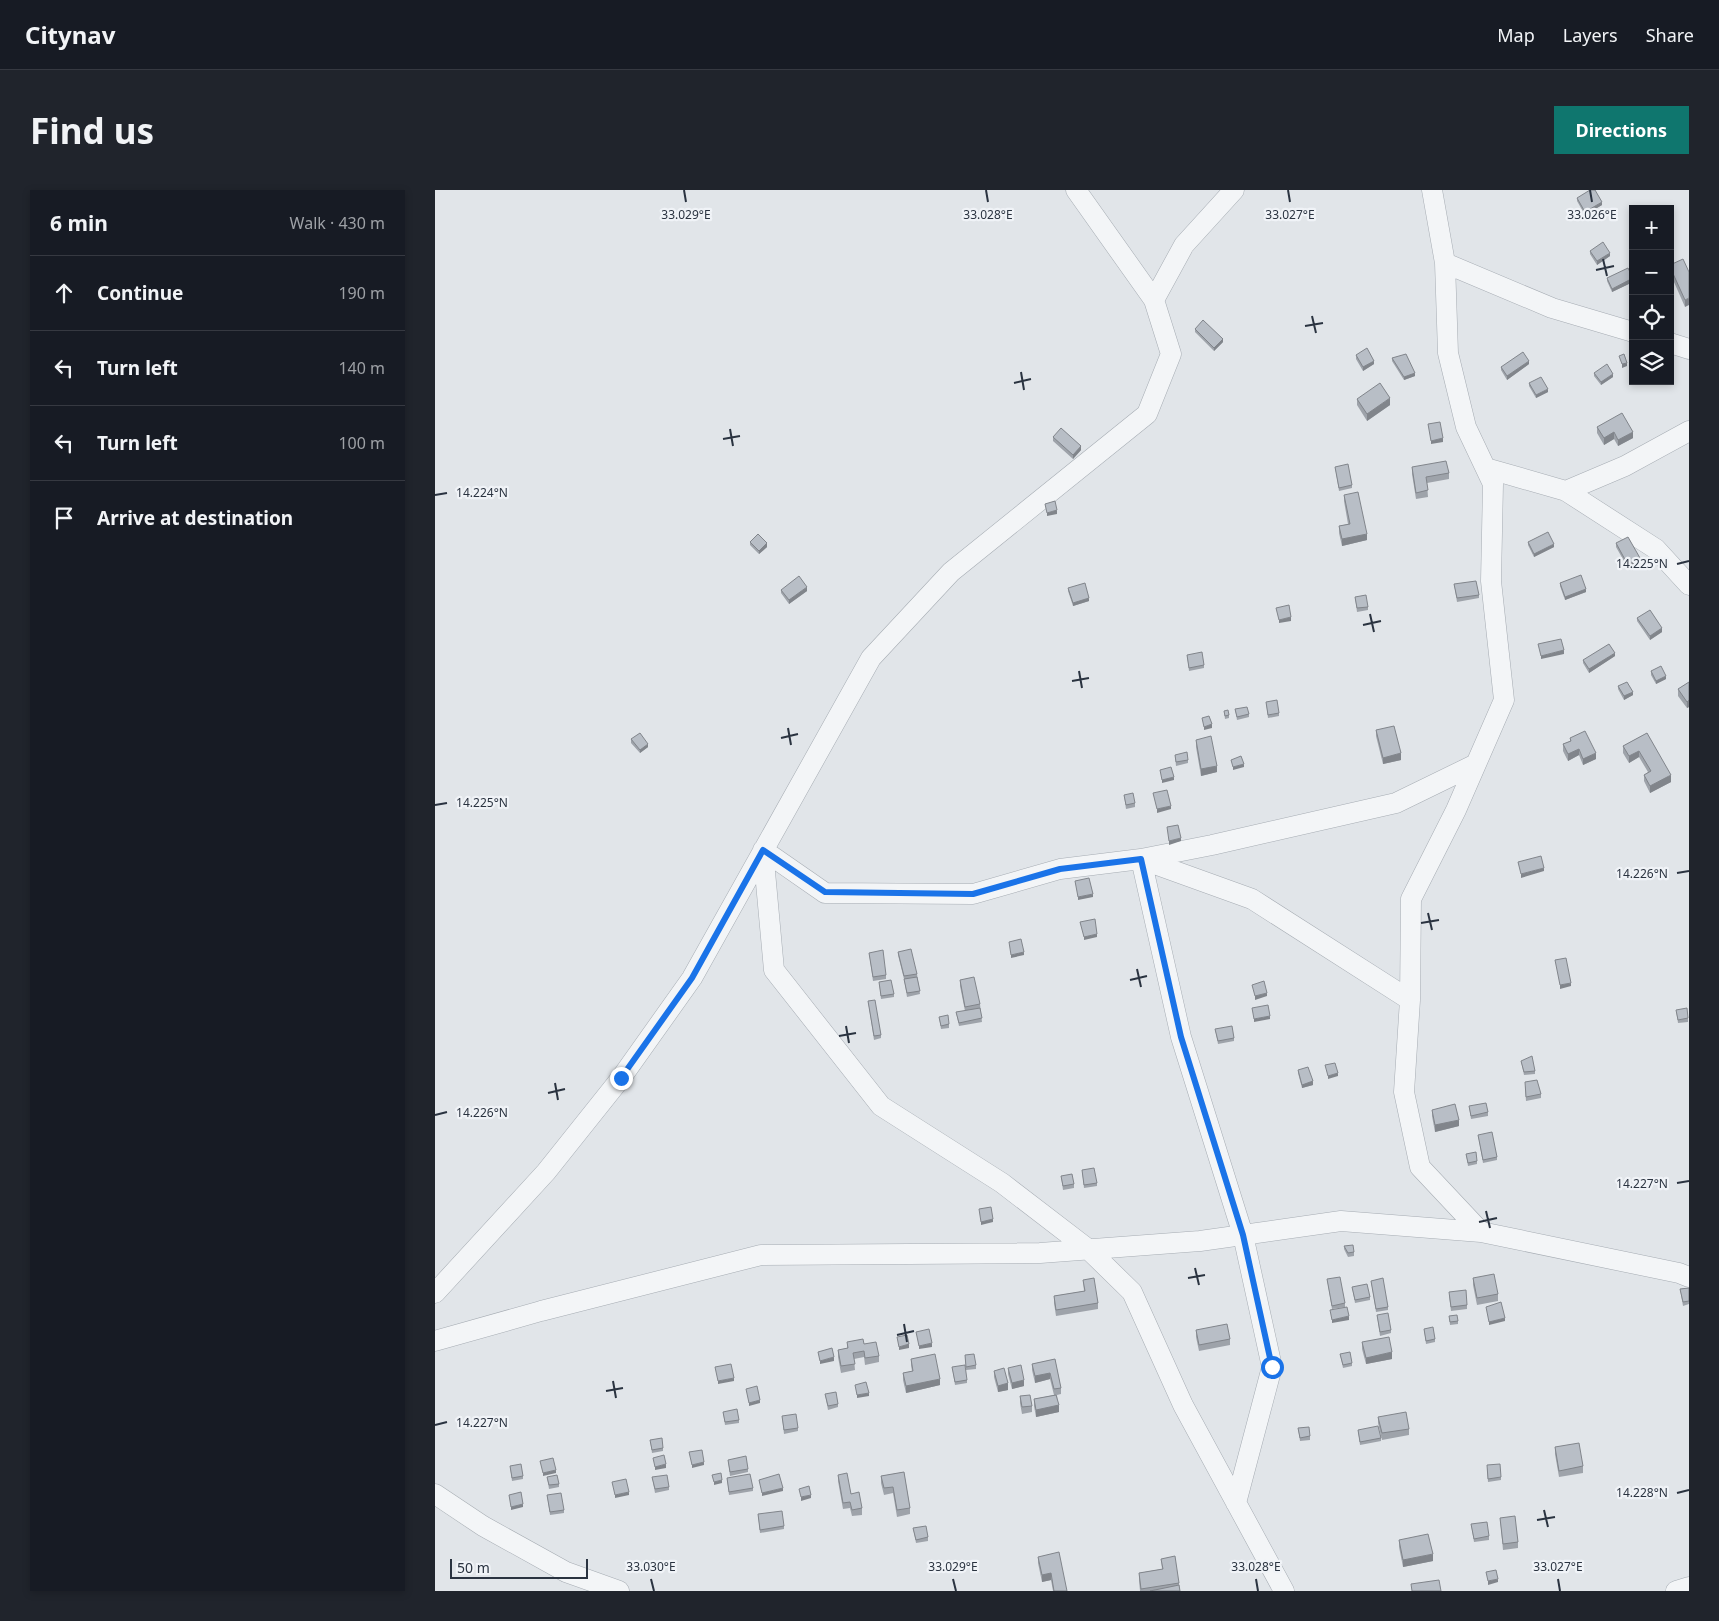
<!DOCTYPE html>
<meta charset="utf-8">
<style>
:root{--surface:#171b24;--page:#20242c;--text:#f1f3f6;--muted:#9ea1a6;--line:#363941;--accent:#0f766e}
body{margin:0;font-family:"Noto Sans",sans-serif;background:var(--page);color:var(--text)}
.controls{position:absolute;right:15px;top:15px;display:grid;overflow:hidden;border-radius:0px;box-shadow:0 2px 8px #0003}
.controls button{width:45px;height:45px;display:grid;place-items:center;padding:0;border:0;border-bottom:1px solid var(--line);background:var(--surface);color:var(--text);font:25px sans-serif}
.scale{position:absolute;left:15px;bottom:12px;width:138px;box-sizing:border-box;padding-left:5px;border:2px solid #2a3340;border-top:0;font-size:14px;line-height:18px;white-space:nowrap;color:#2a3340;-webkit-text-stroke:4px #f0f3f7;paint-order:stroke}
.stop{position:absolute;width:15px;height:15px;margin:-11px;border:4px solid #1a73e8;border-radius:50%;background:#fff}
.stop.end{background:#1a73e8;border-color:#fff;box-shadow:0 1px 5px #0008}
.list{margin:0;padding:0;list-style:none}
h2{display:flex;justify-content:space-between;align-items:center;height:65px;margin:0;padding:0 20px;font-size:21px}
h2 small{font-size:16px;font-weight:400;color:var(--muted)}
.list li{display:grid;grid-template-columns:32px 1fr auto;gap:15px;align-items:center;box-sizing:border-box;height:75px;padding:0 20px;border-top:1px solid var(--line)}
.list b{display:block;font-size:19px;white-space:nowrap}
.list em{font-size:16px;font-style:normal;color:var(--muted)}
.icon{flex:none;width:28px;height:28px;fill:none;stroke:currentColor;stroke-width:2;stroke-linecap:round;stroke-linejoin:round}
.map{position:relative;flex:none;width:1254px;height:1401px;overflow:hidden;border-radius:0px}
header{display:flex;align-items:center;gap:30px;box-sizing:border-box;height:70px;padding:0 25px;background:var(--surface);border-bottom:1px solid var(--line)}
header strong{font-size:24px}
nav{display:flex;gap:28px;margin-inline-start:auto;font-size:18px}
.intro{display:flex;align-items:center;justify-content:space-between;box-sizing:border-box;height:120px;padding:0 30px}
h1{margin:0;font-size:35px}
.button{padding:12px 22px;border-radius:0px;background:var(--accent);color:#fff;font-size:18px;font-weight:700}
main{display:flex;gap:30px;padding:0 30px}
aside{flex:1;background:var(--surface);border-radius:0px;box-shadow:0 2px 8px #0003}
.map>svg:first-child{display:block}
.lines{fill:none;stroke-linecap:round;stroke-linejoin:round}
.street-casing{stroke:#a6acb3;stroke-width:21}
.street{stroke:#f3f5f7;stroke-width:20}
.wall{fill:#9ea3aa}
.shaded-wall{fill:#81858b}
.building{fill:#b8bec6;stroke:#81858b}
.route{stroke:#1a73e8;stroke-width:6}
.ticks{fill:none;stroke:#2a3340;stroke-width:2}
.ticks-label{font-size:12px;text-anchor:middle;fill:#2a3340;stroke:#f0f3f7;stroke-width:4.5;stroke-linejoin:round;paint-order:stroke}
</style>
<header>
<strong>Citynav</strong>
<nav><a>Map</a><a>Layers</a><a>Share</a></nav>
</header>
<div class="intro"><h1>Find us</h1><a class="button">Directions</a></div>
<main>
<aside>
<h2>6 min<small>Walk · 430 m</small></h2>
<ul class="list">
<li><svg class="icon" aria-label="ahead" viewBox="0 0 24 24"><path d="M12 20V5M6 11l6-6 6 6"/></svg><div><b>Continue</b></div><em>190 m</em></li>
<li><svg class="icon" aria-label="left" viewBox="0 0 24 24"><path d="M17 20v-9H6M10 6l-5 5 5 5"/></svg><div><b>Turn left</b></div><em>140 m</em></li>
<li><svg class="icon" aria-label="left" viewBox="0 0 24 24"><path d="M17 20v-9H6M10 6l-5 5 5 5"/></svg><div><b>Turn left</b></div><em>100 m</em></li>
<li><svg class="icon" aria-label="arrive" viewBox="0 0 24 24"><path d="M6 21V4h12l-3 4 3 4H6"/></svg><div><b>Arrive at destination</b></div></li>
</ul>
</aside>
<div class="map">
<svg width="1254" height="1401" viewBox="0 0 1254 1401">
<rect width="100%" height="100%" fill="#e1e5e9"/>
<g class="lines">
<defs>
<path id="street" d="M997,0l13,73 3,90 18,74 27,57 -2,97 13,119 -48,110 -45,89 -1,101 -6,92 16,75 61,65 198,41 10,4
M1010,73l107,45 81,24
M719,110l30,-55 50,-55
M1235,153l19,6
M1051,278l80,23 59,-25 64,-35
M1131,301l90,58 33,36
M328,660l62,43 148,1 87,-25 81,-10 40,178 62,198 29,132 -36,136
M328,660l11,120 107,136 121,77 86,66 44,43 51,113 101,186
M975,810l-158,-101 -111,-40 71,-14 184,-42 80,-39
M0,1103l111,-121 75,-94 71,-100 179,-320 80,-86 196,-158 24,-60 -17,-54 -78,-110
M0,1151l106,-30 220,-56 279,-2 160,-12 141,-20 140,11
M0,1304l48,32 83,46 53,19
M1241,1401l13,-4"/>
</defs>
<use href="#street" class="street-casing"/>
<use href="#street" class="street"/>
</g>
<path class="wall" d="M1142,8l25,7 -17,10 -8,-14z
M1155,61l20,5 -13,9 -7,-11z
M1235,75l19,7 -4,35 -15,-34z
M1198,87v5l-21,10 -5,-11v-3z
M760,139l28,13 -9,9 -19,-19z
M921,165l18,9 -11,7 -7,-12z
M957,168l23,18 -11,4 -12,-19z
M1094,174l-22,16 -6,-10v-3z
M1159,183l19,4 -12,8 -7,-9z
M1094,193l19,9 -12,6 -7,-12z
M922,209l33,6 -23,16 -10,-16z
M1162,237l36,11 -15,8 -4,-7 -10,6 -7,-12z
M618,247l28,13 -8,9 -20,-18z
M900,277l17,18v3l-13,3z
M977,277l37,6v6l-22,4 1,14 -12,2 -4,-25z
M909,305l23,45 -25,6 -3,-13v-7l9,-2 -4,-23z
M315,352l17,5 -8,7 -9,-9z
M1093,352l26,5 -20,10 -6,-12z
M1181,353l24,18 -12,7 -12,-21z
M1125,393l26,9 -21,8 -5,-14z
M1019,394l25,11v3l-22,4z
M633,398l21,13 -16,5 -5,-15z
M346,400l26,1 -18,13 -8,-11z
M920,407l13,10v3l-11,2z
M1202,428l25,14 -12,8 -13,-19z
M752,465l17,10v3l-15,3z
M1180,466l-26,17 -6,-10v-3z
M1216,481l15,8 -10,5 -5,-9z
M1254,492v25l-2,1 -9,-12v-7z
M1183,496l15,9 -9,5 -6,-11z
M831,512l13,11v3l-11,2z
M800,519l14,5v3l-12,3z
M789,521l5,4v3l-4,1z
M941,540l25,30 -18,4 -7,-28z
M1212,543l24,49 -21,11 -6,-12v-6l4,-3 -9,-15 -10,6 -6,-10v-7z
M1135,548l26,21 -13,6 -4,-10 -11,6 -5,-10v-7l7,-3z
M196,549l17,8 -8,6 -9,-10z
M761,550l21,32 -16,4 -5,-29z
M740,565l13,5v3l-12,3z
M689,605l11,8v4l-9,2z
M463,762l19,22 3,20 -13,3 -3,-18 -6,-24z
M434,763l17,22v4l-13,2z
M525,790l20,24 2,18 -23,4 -3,-14 9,-1 -5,-25z
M444,792l15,12v3l-13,2z
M433,811l13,34v3l-7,2z
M1241,820l12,8v4l-10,1z
M504,827l10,7v4l-8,1z
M780,839l19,9v3l-16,3z
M1086,871l14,10v3l-11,1z
M863,880l15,15 -11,3 -4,-15z
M1090,896l16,8v4l-15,3z
M1034,916l19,6v4l-17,3z
M997,920l27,16 -24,6 -3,-16z
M1043,945l19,22v3l-14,3z
M1031,964l11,7v3l-9,2z
M647,980l15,13v3l-13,2z
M626,986l13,8v4l-11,2z
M909,1056l10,6v4l-6,1 -4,-8z
M1038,1088l25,16v7l-21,4 -4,-20z
M892,1089l18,24v4l-13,2z
M648,1090l15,23v6l-42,7 -2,-13v-7l30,-5z
M936,1091l17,26v3l-12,2z
M917,1097l18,10v3l-15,3z
M1254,1098v16l-6,2 -3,-17z
M1014,1105l18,10v4l-16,2z
M942,1125l14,15v3l-11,3z
M1014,1126l9,5v3l-8,1z
M989,1139l11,10v3l-9,2z
M761,1140l34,9v6l-31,6 -3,-14z
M412,1152l17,2 15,12v6l-14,3 -1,-8 -10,2 1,11 -14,3 -3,-16v-7l9,-2z
M927,1152l30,17 -26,5 -4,-15z
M905,1164l12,9v3l-9,2z
M530,1165l11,10v4l-10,1z
M476,1169l29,26 -34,8 -3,-13v-7l9,-2 -1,-6z
M620,1169l6,29v6l-4,1 2,17 -23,5 -2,-11v-7l20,-4 -4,-16 -15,4 -3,-13v-6z
M517,1177l15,13v3l-12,2z
M573,1178l16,18 -12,3 -4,-15z
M559,1181l14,19 -10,2 -4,-15z
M390,1204l13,10v3l-10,3z
M585,1206l12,10v6l-10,2 -2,-11z
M288,1222l16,8v3l-14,2z
M347,1226l16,12v3l-14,3z
M943,1227l31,12v6l-27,5 -4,-17z
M863,1238l12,8v4l-10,1z
M923,1240l23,8v3l-21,4z
M215,1250l13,8v3l-11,2z
M1120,1257l28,19v7l-24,4 -4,-23z
M293,1270l20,9v3l-18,4z
M75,1276l13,10v3l-11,2z
M1052,1278l14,9v3l-13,2z
M469,1282l6,36v6l-13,3 -4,-24 -9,2 -3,-12v-7z
M403,1285l13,19 11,14v7l-10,1 -2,-8 -7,1 -5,-28z
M112,1287l12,7v3l-10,2z
M217,1287l17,10v3l-14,3z
M292,1288l26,10v3l-24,4z
M112,1305l17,15v3l-14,2z
M323,1324l26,12v3l-24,4z
M1065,1328l18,24v6l-15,2z
M1036,1334l18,12v4l-15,2z
M478,1338l15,9v4l-12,2z
M964,1350l34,21 -30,6 -4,-20z
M603,1367l29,34h-14l-2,-11 -9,2 -4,-19z
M726,1369l18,24 1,8h-40l-1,-11v-7l23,-4z"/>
<path class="shaded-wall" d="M1167,12v3l-17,10v-3z
M1175,63v3l-13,9v-4z
M1198,88v4l-21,10v-3z
M1254,108v7l-4,2v-7z
M788,149v3l-9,9v-3z
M939,171v3l-11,7v-4z
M1094,171v3l-22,16v-4z
M1192,173v3l-5,2v-4z
M980,183v3l-11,4v-3z
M1178,184v3l-12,8v-3z
M1113,199v3l-12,6v-3z
M955,208v7l-23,16v-7z
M1179,242v7l-10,6v-7z
M1198,242v6l-15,8v-6z
M1008,248v4l-12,2v-3z
M646,256v4l-8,9v-4z
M622,320v4l-10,2v-3z
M932,344v6l-25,6v-7z
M332,353v4l-8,7v-3z
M1119,354v3l-20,10v-3z
M1205,368v3l-12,7v-3z
M372,397v4l-18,13v-4z
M1151,399v3l-21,8v-3z
M654,408v3l-16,5v-3z
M856,427v4l-12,2v-3z
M1227,438v4l-12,8v-4z
M1129,460v4l-23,5v-3z
M1180,463v3l-26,17v-4z
M1231,486v3l-10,5v-3z
M1198,502v3l-9,5v-4z
M1254,510v7l-2,1v-6z
M777,534v4l-8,2v-3z
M213,554v3l-8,6v-3z
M1144,559v6l-11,6v-7z
M1204,561v6l-10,6v-7z
M966,563v7l-18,4v-6z
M1161,563v6l-13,6v-6z
M809,574v3l-11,3v-3z
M782,576v6l-16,4v-7z
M1236,585v7l-21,11v-7z
M739,587v3l-12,3v-3z
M736,616v3l-14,4v-4z
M746,648v3l-12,4v-4z
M1109,678v3l-23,7v-4z
M658,704v3l-15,3v-3z
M662,744v3l-13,3v-3z
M589,762v3l-13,3v-3z
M1136,793v3l-11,3v-4z
M832,803v3l-12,4v-4z
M835,826v3l-16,3v-3z
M903,883v3l-10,3v-3z
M878,891v4l-11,3v-3z
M1024,930v6l-24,6v-7z
M558,1029v3l-12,3v-3z
M914,1126v4l-17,3v-3z
M1070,1128v3l-16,4v-3z
M497,1153v4l-13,2v-3z
M474,1154v4l-10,2v-3z
M957,1162v7l-26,5v-6z
M399,1167v4l-14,3v-3z
M615,1183v6l-15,4v-7z
M299,1188v3l-16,3v-3z
M505,1189v6l-34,8v-7z
M589,1190v6l-12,3v-6z
M573,1193v7l-10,2v-6z
M434,1203v3l-12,2v-3z
M325,1210v3l-11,3v-3z
M624,1215v7l-23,5v-7z
M269,1272v3l-12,3v-3z
M231,1274v4l-11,2v-3z
M121,1280v3l-13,3v-3z
M287,1290v3l-8,2v-3z
M348,1298v3l-21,5v-3z
M194,1302v3l-14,3v-3z
M376,1305v3l-10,3v-4z
M88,1314v3l-12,3v-3z
M998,1364v7l-30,6v-7z
M616,1383v7l-9,2v-7z
M1063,1389v3l-10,3v-4z"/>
<path class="building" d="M1155,0h5l7,12 -17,10 -8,-14z
M1168,52l7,11 -13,8 -7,-10z
M1248,69l6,13v26l-4,2 -15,-33v-2z
M1193,78l5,10 -21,11 -5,-11z
M768,130l20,19 -9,9 -19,-19z
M932,158l7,13 -11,6 -7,-12z
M1088,162l6,9 -22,15 -6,-9z
M971,164l9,19 -11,4 -12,-19z
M1189,164l3,9 -5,1 -3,-8z
M1172,174l6,10 -12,8 -7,-9z
M1106,187l7,12 -12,6 -7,-12z
M945,193l10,15 -23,16 -10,-15z
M1187,223l11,19 -15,8 -4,-8 -10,6 -7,-11z
M1005,232l3,16 -12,3 -3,-17z
M626,238l20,18 -8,9 -20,-18z
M1011,271l3,12 -23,4 2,13 -12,3 -4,-26z
M913,274l4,21 -13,3 -4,-21z
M923,302l9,42 -25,5 -3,-13 11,-2 -6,-29z
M620,311l2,9 -10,3 -2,-9z
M1113,342l6,12 -20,10 -6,-12z
M323,344l9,9 -8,8 -9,-9z
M1193,347l12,21 -12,7 -12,-22z
M1146,385l5,14 -21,8 -5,-14z
M364,386l8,11 -18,13 -8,-10z
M1041,391l3,14 -22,3 -3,-14z
M650,393l4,15 -16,5 -5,-15z
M931,405l2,12 -11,1 -2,-11z
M854,415l2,12 -12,3 -3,-12z
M1215,420l12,18 -12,8 -13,-18z
M1126,449l3,11 -23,6 -3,-12z
M1174,454l6,9 -26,16 -6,-9z
M767,462l2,13 -15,3 -2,-13z
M1226,476l5,10 -10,5 -5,-10z
M1192,492l6,10 -9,4 -6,-10z
M1254,492v18l-2,2 -9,-13z
M842,510l2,13 -11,2 -2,-13z
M812,517l2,7 -12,3 -2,-8z
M793,520l1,5 -4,1 -1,-5z
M774,526l3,8 -8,3 -2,-9z
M959,536l7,27 -18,5 -7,-28z
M1150,541l11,22 -13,6 -4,-10 -11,5 -5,-10 8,-3 -1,-3z
M205,543l8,11 -8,6 -9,-11z
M1212,543l24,42 -21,11 -6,-11 7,-4 -12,-20 -10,5 -6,-10z
M776,546l6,30 -16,3 -5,-29z
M752,562l1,8 -12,2 -1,-7z
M806,566l3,8 -11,3 -2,-7z
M736,577l3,10 -12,3 -2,-10z
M732,600l4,16 -14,3 -4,-16z
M698,603l2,10 -9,2 -2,-10z
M743,635l3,13 -12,3 -2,-14z
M1106,666l3,12 -23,6 -3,-12z
M654,688l4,16 -15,3 -3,-16z
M660,729l2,15 -13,3 -4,-15z
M586,749l3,13 -13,3 -2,-13z
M476,759l6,25 -13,2 -6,-24z
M448,760l3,25 -13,2 -4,-24z
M1131,768l5,25 -11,2 -5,-25z
M482,787l3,14 -13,2 -3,-14z
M539,787l6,27 -15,3 -5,-27z
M456,790l3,14 -13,2 -2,-14z
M829,791l3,12 -12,3 -3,-11z
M440,810l6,35 -7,1 -6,-35z
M833,815l2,11 -16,3 -2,-11z
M545,818l2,10 -23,5 -3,-11z
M1252,818l1,10 -10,2 -2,-10z
M513,825l1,9 -8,2 -2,-9z
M797,836l2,12 -16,3 -3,-12z
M1097,866l3,15 -11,1 -3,-11z
M900,873l3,10 -10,3 -3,-11z
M873,877l5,14 -11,4 -4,-15z
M1102,890l4,14 -15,3 -1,-15z
M1051,913l2,9 -17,4 -2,-10z
M1020,914l4,16 -24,5 -3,-15z
M1057,942l5,25 -14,3 -5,-25z
M1041,962l1,9 -9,2 -2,-9z
M659,978l3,15 -13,2 -2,-15z
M637,984l2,10 -11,2 -2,-10z
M556,1017l2,12 -12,3 -2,-13z
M918,1055l1,7 -6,1 -4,-7z
M1059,1084l4,20 -21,4 -4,-20z
M905,1087l5,26 -13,3 -5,-27z
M659,1088l4,25 -42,7 -2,-14 31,-5 -2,-11z
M948,1088l5,29 -12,2 -5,-28z
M932,1094l3,13 -15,3 -3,-13z
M1254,1098v13l-6,1 -3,-13z
M1031,1100l1,15 -16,2 -2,-15z
M1066,1112l4,16 -16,4 -3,-15z
M912,1117l2,9 -17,4 -2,-10z
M953,1123l3,17 -11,2 -3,-17z
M1022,1125l1,6 -8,1 -1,-6z
M792,1134l3,15 -31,6 -3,-15z
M998,1137l2,12 -9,2 -2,-12z
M494,1139l3,14 -13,3 -3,-14z
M472,1145l2,9 -10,3 -2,-10z
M954,1147l3,15 -26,6 -4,-16z
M428,1149l1,5 12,-2 3,14 -14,2 -1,-7 -11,2 2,11 -14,2 -3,-16 10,-2 -1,-6z
M397,1158l2,9 -14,4 -2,-9z
M915,1162l2,11 -9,2 -3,-11z
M500,1164l5,25 -34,7 -3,-13 10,-2 -2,-12z
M539,1164l2,11 -10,2 -1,-12z
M620,1169l6,29 -7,1 -4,-16 -15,3 -3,-12z
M296,1174l3,14 -16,3 -3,-14z
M530,1175l2,15 -12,2 -3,-15z
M586,1175l3,15 -12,3 -4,-15z
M569,1178l4,15 -10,3 -4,-15z
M431,1192l3,11 -12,2 -2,-10z
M322,1196l3,14 -11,3 -3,-14z
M401,1202l2,12 -10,2 -3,-12z
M595,1205l2,11 -10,1 -2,-11z
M621,1205l3,10 -23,5 -2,-11z
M302,1219l2,11 -14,2 -2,-10z
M971,1222l3,17 -27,4 -4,-16z
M361,1224l2,14 -14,2 -2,-14z
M943,1236l3,12 -21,4 -2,-12z
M874,1237l1,9 -10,2 -2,-10z
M227,1248l1,10 -11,2 -2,-10z
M1144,1253l4,23 -24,5 -4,-24z
M267,1260l2,12 -12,3 -3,-13z
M229,1265l2,9 -11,3 -2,-9z
M311,1266l2,13 -18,3 -2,-12z
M118,1268l3,12 -13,3 -3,-12z
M86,1274l2,12 -11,2 -2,-12z
M1065,1274l1,13 -13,2 -1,-14z
M469,1282l6,36 -13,2 -4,-23 -9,1 -3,-12z
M286,1283l1,7 -8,2 -2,-7z
M412,1283l4,21 8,-2 3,16 -10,2 -2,-8 -7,1 -5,-28z
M315,1284l3,14 -24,4 -2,-14z
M344,1284l4,14 -21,5 -3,-13z
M122,1285l2,9 -10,1 -2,-8z
M232,1285l2,12 -14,2 -3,-12z
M191,1289l3,13 -14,3 -3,-13z
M374,1296l2,9 -10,2 -2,-8z
M86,1302l2,12 -12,3 -2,-12z
M126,1303l3,17 -14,2 -3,-17z
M347,1321l2,15 -24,4 -2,-16z
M1080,1326l3,26 -15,2 -3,-26z
M1052,1332l2,14 -15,3 -3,-15z
M491,1336l2,11 -12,3 -3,-12z
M993,1344l5,20 -30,6 -4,-20z
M624,1362l8,39h-13l-3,-18 -9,2 -4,-18z
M740,1366l4,27 -38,6 -2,-16 24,-4 -2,-10z
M1061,1380l2,9 -10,2 -2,-9z
M1004,1390l2,11h-29l-1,-7z
M744,1395l1,6h-30z"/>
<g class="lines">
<path class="route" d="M186,888l71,-100 71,-128 62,42 148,2 87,-25 81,-10 40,178 62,198 29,132"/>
</g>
<path class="ticks" d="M249,0l2,12M551,0l2,12M853,0l2,12M1155,0l2,12M1168,69l4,17M1161,80l18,-4M877,126l4,17M870,136l18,-3M586,182l3,18M579,193l17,-4M295,239l3,17M288,249l17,-3M0,305l12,-2M1242,374l12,-3M935,424l4,18M928,435l18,-4M644,481l3,17M637,491l17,-3M353,538l3,17M346,548l17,-4M0,615l12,-2M1242,683l12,-2M993,723l4,17M986,733l18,-3M702,779l4,18M695,790l17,-4M411,836l3,17M404,846l17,-3M120,893l3,17M113,903l17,-4M0,925l12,-3M1242,993l12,-2M1051,1021l4,17M1044,1032l18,-4M760,1078l4,17M753,1088l17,-3M469,1134l3,18M462,1145l17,-4M178,1191l3,17M171,1201l17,-3M0,1235l12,-3M1242,1303l12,-3M1109,1320l4,17M1102,1330l18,-3M216,1389l3,12M518,1389l3,12M821,1389l2,12M1123,1389l2,12"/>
<g class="ticks-label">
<text x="251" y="29">33.029°E</text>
<text x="553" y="29">33.028°E</text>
<text x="855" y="29">33.027°E</text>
<text x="1157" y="29">33.026°E</text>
<text x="47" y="307">14.224°N</text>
<text x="1207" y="378">14.225°N</text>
<text x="47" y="617">14.225°N</text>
<text x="1207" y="688">14.226°N</text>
<text x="47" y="927">14.226°N</text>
<text x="1207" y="998">14.227°N</text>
<text x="47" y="1237">14.227°N</text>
<text x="1207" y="1307">14.228°N</text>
<text x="216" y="1381">33.030°E</text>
<text x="518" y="1381">33.029°E</text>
<text x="821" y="1381">33.028°E</text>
<text x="1123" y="1381">33.027°E</text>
</g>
</svg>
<div class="controls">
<button>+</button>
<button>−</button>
<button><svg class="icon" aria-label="locate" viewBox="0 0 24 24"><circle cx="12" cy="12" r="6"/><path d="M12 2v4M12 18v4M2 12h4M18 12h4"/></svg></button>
<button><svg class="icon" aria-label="layers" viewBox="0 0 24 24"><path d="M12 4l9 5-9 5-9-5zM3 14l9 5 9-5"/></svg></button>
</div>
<div class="scale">50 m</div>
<div class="stop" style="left:837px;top:1177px"></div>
<div class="stop end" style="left:186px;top:888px"></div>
</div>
</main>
